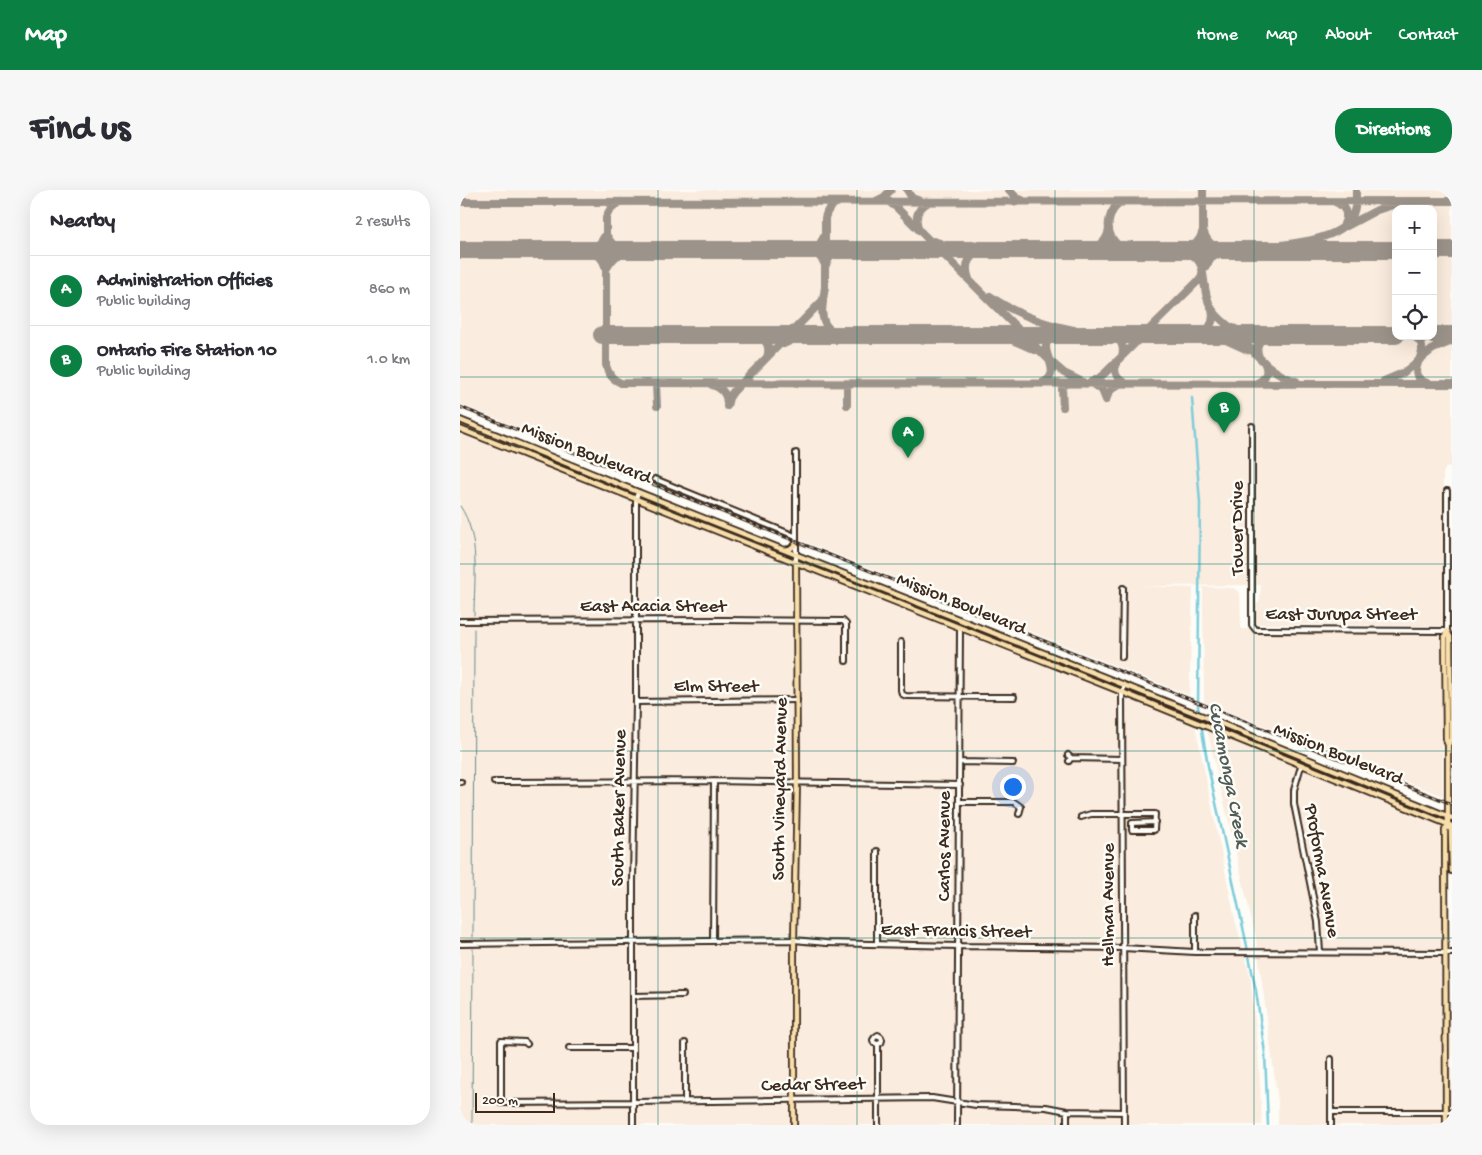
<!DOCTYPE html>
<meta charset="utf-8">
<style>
:root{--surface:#fff;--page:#f7f7f7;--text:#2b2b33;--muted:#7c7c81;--line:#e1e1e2;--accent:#0b8043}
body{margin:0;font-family:"Gochi Hand",sans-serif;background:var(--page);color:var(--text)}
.controls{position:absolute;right:15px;top:15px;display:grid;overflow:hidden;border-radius:10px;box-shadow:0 5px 20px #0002}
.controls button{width:45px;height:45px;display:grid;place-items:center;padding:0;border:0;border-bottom:1px solid var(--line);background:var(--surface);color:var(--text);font:25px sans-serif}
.scale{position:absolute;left:15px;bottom:12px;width:80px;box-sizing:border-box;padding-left:5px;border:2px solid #3b2a1e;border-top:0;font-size:14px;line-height:18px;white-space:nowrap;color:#3b2a1e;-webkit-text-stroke:4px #fdfcf7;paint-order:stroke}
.you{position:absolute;left:552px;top:596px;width:18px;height:18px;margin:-12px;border:4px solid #fff;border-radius:50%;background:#1a73e8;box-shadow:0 0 0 8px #1a73e833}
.badge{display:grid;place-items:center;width:32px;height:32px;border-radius:50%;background:var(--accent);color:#fff;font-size:16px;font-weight:700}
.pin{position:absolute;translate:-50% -41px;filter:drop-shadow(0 1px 2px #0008)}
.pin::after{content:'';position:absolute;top:26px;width:18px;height:15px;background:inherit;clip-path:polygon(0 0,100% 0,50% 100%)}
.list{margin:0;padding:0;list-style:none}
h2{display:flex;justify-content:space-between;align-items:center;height:65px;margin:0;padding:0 20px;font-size:21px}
h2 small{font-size:16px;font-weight:400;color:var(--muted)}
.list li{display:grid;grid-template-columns:32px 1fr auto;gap:15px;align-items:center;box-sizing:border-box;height:70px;padding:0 20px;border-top:1px solid var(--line)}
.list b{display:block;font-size:19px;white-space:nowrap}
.list p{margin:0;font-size:16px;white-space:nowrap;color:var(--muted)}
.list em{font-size:16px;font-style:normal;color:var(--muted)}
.icon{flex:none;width:28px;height:28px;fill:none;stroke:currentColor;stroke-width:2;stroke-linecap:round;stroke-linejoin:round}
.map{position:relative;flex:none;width:992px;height:935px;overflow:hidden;border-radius:20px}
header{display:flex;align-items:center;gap:30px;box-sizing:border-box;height:70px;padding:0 25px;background:var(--accent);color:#fff}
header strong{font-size:24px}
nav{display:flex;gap:28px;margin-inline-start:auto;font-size:18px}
.intro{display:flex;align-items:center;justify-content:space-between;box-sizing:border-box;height:120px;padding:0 30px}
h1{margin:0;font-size:35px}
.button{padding:12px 22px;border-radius:20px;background:var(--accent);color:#fff;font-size:18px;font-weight:700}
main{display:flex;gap:30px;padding:0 30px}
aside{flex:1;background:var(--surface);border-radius:20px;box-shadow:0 5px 20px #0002}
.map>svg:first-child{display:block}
.built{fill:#faecde;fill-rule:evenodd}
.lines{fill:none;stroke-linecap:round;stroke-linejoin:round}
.stream{stroke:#638b8f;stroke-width:1}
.canal{stroke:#7eccdb;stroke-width:2.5}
.taxiway{stroke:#9c938a;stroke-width:8}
.runway{stroke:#9c938a;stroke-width:18}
.minor-casing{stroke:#3b2a1e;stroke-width:8}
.major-casing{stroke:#3b2a1e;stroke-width:8}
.minor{stroke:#fdfcf7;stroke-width:4}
.major{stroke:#f8deab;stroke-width:4.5}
.rail-casing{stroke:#3b2a1e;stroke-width:3}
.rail{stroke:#fdfcf7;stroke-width:1;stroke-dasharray:4;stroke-linecap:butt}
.grid{fill:none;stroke:#0f766e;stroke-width:1;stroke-opacity:0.55}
.labels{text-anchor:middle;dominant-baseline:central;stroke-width:5;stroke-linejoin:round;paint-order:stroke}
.street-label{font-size:19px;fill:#3b2a1e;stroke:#fdfcf7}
.water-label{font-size:20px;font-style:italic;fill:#4f5b57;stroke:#fdfcf7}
</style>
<header>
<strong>Map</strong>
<nav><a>Home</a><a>Map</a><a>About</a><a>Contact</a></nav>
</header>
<div class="intro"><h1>Find us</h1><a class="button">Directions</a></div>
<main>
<aside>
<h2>Nearby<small>2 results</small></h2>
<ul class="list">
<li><span class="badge">A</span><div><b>Administration Officies</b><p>Public building</p></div><em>860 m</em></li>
<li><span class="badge">B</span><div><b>Ontario Fire Station 10</b><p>Public building</p></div><em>1.0 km</em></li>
</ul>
</aside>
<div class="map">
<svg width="992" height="935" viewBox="0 0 992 935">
<rect width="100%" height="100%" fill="#fdfcf7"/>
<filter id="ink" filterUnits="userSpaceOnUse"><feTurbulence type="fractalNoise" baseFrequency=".02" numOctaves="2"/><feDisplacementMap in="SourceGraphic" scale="10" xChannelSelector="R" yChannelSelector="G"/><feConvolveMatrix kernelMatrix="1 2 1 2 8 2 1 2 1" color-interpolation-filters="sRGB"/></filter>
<g filter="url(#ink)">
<path class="built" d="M0,0h992v277h-6l-3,6v153l-187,-2v-19l4,-4 1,-16 -123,1 55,2 -4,107 -729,-291zM936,19h37v127h-37z
M0,242l735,293 40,195 15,55 8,75 4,75h-802z
M743,397l30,1 7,5 1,36 202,6v161l-239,-94z
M747,539l235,97v185h10v114h-174v-24l-22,-163z"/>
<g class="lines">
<path class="stream" d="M0,316c21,30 14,74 14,109
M13,747l1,-308
M12,935l1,-176"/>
<path class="canal" d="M732,208l8,105 -2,204 10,59 39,180 9,45 9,62 3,72"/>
<path class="taxiway" d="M447,0l5,8 8,3
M549,0l8,8 5,2
M416,11l8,-4 7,-7
M0,12l992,-1
M161,12c-8,3 -12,7 -15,16v147c2,9 7,15 15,18l831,1
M429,12l7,5 153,153 15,13 19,9
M663,12c-15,6 -19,28 -8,40 4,5 11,7 17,8
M875,12c10,4 14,12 9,22
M887,36l30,-16 19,-6
M459,40c-5,-12 -2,-22 10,-28
M147,46c5,10 12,13 23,14
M474,51l17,6 22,3
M125,60c10,2 17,6 20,16
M125,60c10,-1 16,-6 20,-15
M346,60c10,2 15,6 19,15
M346,60l13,-5 6,-10
M466,60l15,4
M627,60c12,-3 20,-8 22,-21
M720,60c34,8 17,35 32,59 5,8 12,13 19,19 20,20 37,45 65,53
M721,60c13,-3 19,-8 22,-20 4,13 10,17 22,20
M366,75c3,-10 9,-12 19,-15
M147,78c5,-10 11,-15 21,-17
M745,78l7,-11 9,-6c31,-6 110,-3 129,-31 6,-9 6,-19 6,-30
M509,89c-6,-16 1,-26 17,-29
M530,106c35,25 75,34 117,39
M363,112c-3,18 2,29 20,33
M773,138l11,5 13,2
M697,139l3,4 9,2
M739,144c11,-4 16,-12 13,-24
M296,145c10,4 15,11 11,22
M526,145l24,4 25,11
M649,145c11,3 16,10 13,21
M740,145l26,5 22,10
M953,146c26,14 -15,36 14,47
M680,150l8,-3 10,-2
M324,154l15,-7 13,-2
M799,167c-5,-13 2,-20 14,-22
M657,172c-4,9 -1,17 8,21
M924,191l19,-8 30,-24 19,-8
M582,193c28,-12 -17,-40 18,-48
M629,193l10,-5 6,-5 96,-95 2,-8v-80
M797,193c9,-4 12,-12 7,-21
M196,194l1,22
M252,195c10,3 15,9 15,18
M634,195l8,5 4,10c2,-8 6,-13 14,-16
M387,215v-21
M267,216l2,-8 4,-6 90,-92 2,-13v-69c2,-8 6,-14 14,-16
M603,217l-1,-19 5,-4"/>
<path class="runway" d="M0,60h936
M973,60h19
M142,145h794
M973,145h19"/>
<defs>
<path id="minor" d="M792,236v199l4,5 191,1v-140
M336,263v110
M195,289l140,57
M0,431l265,-1 118,1 3,3v37
M441,452v48l1,4 4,2 108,1
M662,467l1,-69
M176,512l161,-2
M608,565l3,3 -2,3
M611,568l51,1
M500,572l53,1
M841,576l-7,24v14l24,118 2,30
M0,592h1
M34,592l220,-1 246,4
M500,612h54l7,5 -2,7
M621,627l10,-3h64l-1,16h-22v-7l23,-1
M417,661v93
M735,725v37
M253,751l1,-160
M0,754l334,-4 32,3 132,3 165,2 72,4 257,1
M173,806l50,-1
M67,854l-2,-2 -24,-1v62l132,-1 299,-4 44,7 70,2 21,4 57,1
M418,854l3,-1 1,-3 -1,-3 -3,-2 -3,2 -2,3 1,3 4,1v81
M109,858h64
M871,869v66
M225,912v-59
M607,921v14
M871,922h121
M173,935v-243l3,-180v-203l2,-7
M497,935l3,-497
M664,935l-2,-433 3,-6"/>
<path id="major" d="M0,230l178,72 567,225 247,101
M0,239l662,263 330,134
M324,360l6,-1 6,-5
M987,441l3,6 1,102 -3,6
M988,635l3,5 1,41
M334,935v-185l3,-158 -1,-219
M986,935l-1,-275v-20l3,-5v-80l-2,-5 -1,-104 2,-5"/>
</defs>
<use href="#minor" class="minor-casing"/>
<use href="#major" class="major-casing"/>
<use href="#minor" class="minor"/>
<use href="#major" class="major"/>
<defs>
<path id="rail" d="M0,217l992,397"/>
</defs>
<use href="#rail" class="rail-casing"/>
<use href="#rail" class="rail"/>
</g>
</g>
<path class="grid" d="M198,0v935M397,0v935M595,0v935M794,0v935M0,187h992M0,374h992M0,561h992M0,748h992"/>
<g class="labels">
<g class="street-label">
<text transform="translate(126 264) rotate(22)">Mission Boulevard</text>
<text transform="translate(778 338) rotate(-90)">Tower Drive</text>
<text transform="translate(501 415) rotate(22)">Mission Boulevard</text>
<text x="193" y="417">East Acacia Street</text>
<text x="881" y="425">East Jurupa Street</text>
<text x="256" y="497">Elm Street</text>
<text transform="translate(878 565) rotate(22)">Mission Boulevard</text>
<text transform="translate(321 599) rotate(-89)">South Vineyard Avenue</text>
<text transform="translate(160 618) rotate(-89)">South Baker Avenue</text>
<text transform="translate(485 656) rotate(-90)">Carlos Avenue</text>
<text transform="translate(861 681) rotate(80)">Proforma Avenue</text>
<text transform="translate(649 715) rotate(-90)">Hellman Avenue</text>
<text transform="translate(496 742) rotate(1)">East Francis Street</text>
<text transform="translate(353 896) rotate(-1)">Cedar Street</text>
</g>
<g class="water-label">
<text transform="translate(767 585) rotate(79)">Cucamonga Creek</text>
</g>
</g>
</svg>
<div class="controls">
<button>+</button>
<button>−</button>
<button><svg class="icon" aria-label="locate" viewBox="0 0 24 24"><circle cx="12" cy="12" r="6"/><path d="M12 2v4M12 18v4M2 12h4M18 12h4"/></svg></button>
</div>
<div class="scale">200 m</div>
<div class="you"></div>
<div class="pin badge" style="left:448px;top:268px">A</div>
<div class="pin badge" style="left:764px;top:243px">B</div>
</div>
</main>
